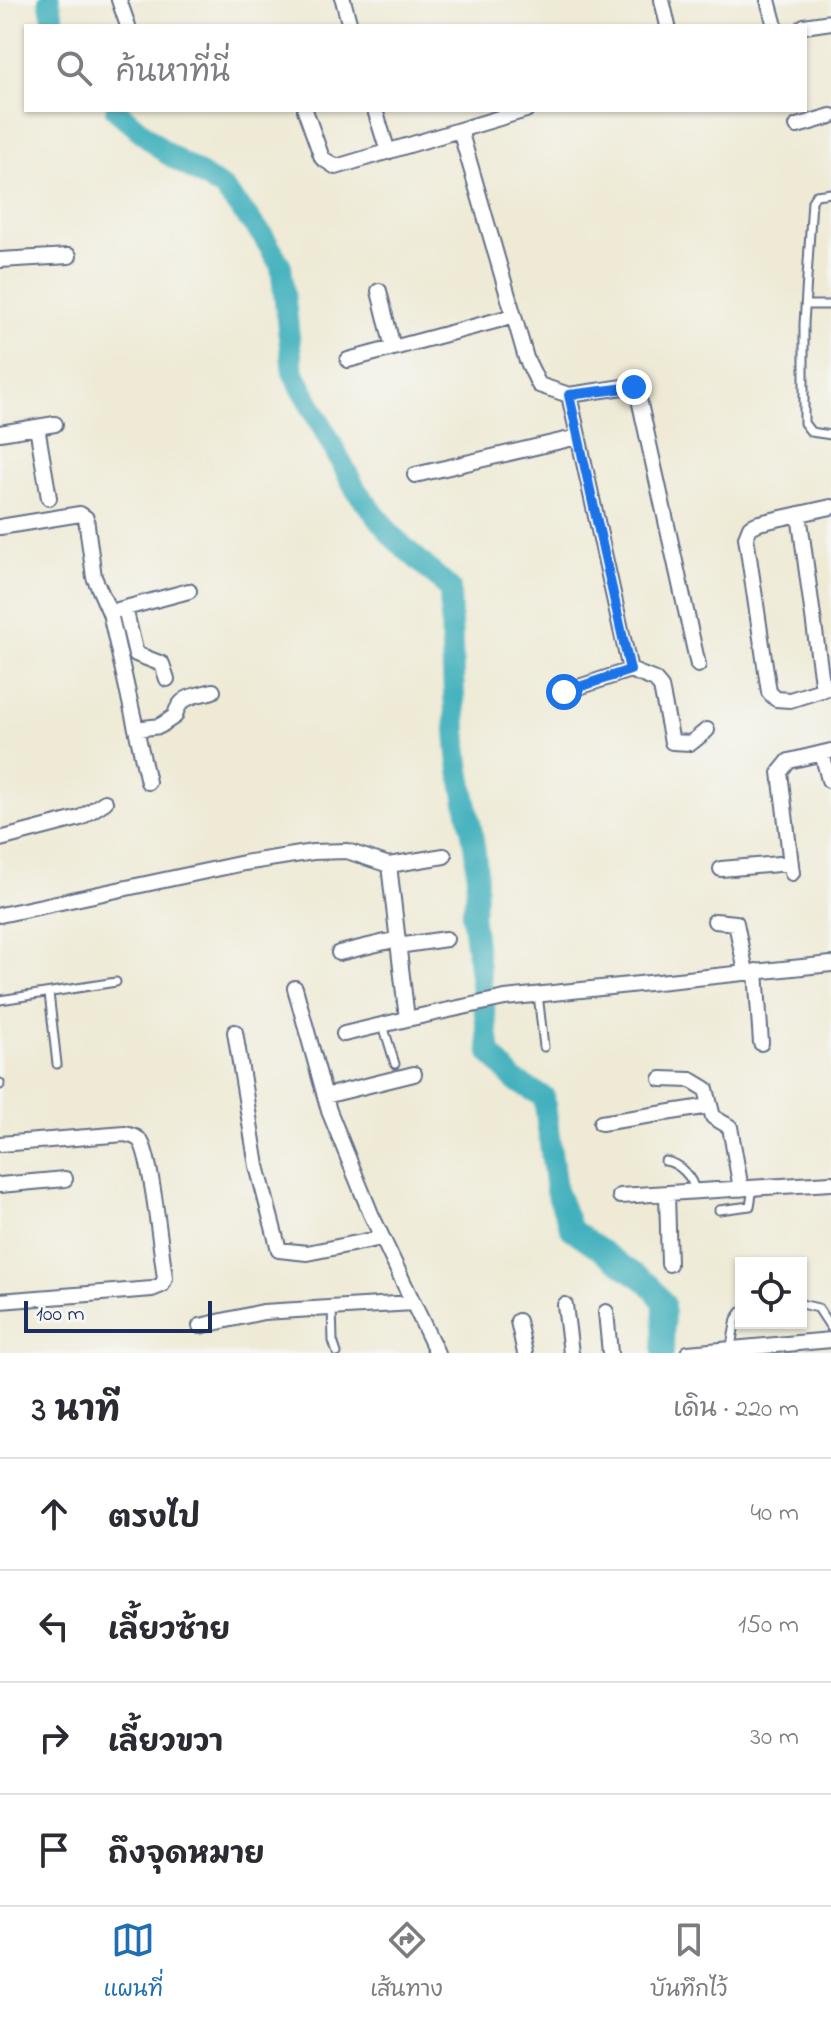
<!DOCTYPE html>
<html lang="th">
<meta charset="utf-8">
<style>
:root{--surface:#fff;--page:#f2f2f3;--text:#2b2b33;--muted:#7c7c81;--line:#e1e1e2;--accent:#1f6fb2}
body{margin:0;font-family:"Indie Flower","Playpen Sans Thai",sans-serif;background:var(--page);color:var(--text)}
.controls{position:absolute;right:24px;bottom:24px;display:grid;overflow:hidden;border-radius:0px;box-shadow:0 2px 6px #0004}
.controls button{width:72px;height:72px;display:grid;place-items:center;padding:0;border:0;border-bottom:2px solid var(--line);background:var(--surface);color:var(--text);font:40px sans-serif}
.scale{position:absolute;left:24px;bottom:20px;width:188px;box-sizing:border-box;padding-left:8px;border:4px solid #1b2f5e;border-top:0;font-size:22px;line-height:28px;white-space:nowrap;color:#1b2f5e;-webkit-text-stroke:6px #f6f6f2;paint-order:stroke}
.stop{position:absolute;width:24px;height:24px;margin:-18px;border:6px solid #1a73e8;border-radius:50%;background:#fff}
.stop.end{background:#1a73e8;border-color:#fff;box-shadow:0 2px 8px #0008}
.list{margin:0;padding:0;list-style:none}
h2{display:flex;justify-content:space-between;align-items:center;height:104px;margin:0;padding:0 32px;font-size:34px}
h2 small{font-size:26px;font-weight:400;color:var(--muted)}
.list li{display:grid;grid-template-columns:52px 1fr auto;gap:24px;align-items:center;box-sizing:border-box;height:112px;padding:0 32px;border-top:2px solid var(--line)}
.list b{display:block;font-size:30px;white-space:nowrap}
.list em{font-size:26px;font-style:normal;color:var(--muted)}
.icon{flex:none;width:44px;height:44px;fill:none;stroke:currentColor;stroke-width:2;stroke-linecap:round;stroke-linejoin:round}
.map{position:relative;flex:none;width:831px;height:1353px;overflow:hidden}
.search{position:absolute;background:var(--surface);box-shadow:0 2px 6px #0004;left:24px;right:24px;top:24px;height:88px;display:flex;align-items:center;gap:20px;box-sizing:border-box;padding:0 28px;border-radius:0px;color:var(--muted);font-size:30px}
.sheet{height:552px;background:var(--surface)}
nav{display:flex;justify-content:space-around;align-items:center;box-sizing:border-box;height:112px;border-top:2px solid var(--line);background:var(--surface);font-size:22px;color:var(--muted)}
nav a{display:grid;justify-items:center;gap:4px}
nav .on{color:var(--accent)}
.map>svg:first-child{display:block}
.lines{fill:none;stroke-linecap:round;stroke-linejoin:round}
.river{stroke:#42b1bd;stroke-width:22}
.lane-casing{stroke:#657088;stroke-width:11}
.street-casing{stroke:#657088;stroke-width:18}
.lane{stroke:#fff;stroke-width:7}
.street{stroke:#fff;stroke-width:14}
.route{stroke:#1a73e8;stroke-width:10}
</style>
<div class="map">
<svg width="831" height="1353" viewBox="0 0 831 1353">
<rect width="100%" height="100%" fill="#f6f6f2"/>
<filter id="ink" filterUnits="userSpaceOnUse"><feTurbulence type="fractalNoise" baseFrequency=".0125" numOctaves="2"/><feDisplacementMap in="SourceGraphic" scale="16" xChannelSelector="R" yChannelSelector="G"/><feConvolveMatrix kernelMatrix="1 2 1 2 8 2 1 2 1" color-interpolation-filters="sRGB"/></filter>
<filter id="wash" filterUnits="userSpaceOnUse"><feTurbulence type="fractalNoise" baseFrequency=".006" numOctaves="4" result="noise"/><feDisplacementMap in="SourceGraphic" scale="32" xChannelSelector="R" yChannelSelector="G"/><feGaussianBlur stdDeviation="1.8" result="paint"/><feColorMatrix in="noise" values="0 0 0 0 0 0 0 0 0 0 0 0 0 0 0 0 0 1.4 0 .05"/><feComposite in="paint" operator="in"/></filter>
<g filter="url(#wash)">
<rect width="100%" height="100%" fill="#eeead5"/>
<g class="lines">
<path class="river" d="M49,0l6,26
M116,110l50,43 58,36 39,47 18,30 12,106 63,118 37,47 57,52c2,55 3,111 8,166 5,50 29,111 14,159l18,139 24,27 30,17 12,93 15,39 78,55 15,19 -1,50"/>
</g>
</g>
<g filter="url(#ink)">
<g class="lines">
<defs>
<path id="lane" d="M831,193l-15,2 -4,6 -8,123v99l7,9 20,3
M806,305h25
M49,993l8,71
M538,994l6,53
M0,1000l116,-18
M383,1025l12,39
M0,1083v2
M665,1161c14,2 28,16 30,31
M719,1210l31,-4 3,-18
M801,1304l17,4 13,20
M332,1307l1,34 4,12
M731,1346l5,-27 5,-7"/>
<path id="street" d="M119,0l9,26
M343,0l7,26
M662,0l6,26
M768,0l7,26
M804,26l27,-4
M305,110l17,48 14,9 190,-57
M375,110l13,42
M797,126l34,-10
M460,130l66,228 13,27 30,10 61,-9 7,4 61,275
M0,260l69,-4
M379,291l14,57
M348,360l166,-44
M569,395l61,275 25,10 6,7 11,55 19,1 16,-13
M37,427l12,71
M0,433l55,-9
M415,475l163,-38
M831,507l-72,16 -9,4 -4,10 23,155 7,7 14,1 41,-13
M799,514l24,176
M0,527l80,-13 6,4 8,59 16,36 38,169
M125,608l11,46 26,10 5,15
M118,610l71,-19
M564,692l66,-22
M136,729l24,-3 15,-10c4,-21 21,-20 38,-25
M822,753l7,27
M0,839l80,-21 25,-16
M389,865l18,154 98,-21 326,-34
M721,869l69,-6
M792,873l-12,-101 9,-11 42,-10
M0,915l244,-52 69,-11 34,-1 42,14 55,-9
M715,921l21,2 10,49
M398,946l48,-7
M339,953l59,-14
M756,971l5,72
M295,988l34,123 42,103 66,139
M235,1032l22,134 22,84 28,3 75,-15
M344,1034l63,-15
M661,1079l30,1 15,9 7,28 17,10 11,62
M325,1096l89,-22
M601,1123l109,-17
M0,1144l125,-10c7,2 12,2 16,8 11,18 20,110 24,136l-3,7 -10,4 -152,12
M0,1185l65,-6
M667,1194l2,70
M620,1196l211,-13
M565,1305l6,48
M606,1312l4,41
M518,1321l7,32
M200,1326l63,-14 150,-9
M688,1353l143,-13"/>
</defs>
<use href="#lane" class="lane-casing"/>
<use href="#street" class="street-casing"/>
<use href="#lane" class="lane"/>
<use href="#street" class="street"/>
</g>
</g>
<g class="lines" filter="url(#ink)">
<path class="route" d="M564,692l66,-22 -61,-275 65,-8"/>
</g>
</svg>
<div class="controls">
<button><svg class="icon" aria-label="locate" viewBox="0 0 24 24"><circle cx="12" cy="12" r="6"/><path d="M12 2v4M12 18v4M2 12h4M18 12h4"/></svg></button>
</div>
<div class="scale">100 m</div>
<div class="stop" style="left:564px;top:692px"></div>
<div class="stop end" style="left:634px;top:387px"></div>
<div class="search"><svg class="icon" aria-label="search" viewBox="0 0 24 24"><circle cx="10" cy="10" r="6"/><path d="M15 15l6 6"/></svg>ค้นหาที่นี่</div>
</div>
<section class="sheet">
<h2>3 นาที<small>เดิน · 220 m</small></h2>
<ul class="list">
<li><svg class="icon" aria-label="ahead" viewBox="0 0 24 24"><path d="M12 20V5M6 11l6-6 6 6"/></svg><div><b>ตรงไป</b></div><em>40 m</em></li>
<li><svg class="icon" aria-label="left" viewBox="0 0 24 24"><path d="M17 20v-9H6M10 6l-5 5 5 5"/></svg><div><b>เลี้ยวซ้าย</b></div><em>150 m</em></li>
<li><svg class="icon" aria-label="right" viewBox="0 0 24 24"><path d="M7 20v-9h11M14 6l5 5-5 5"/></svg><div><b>เลี้ยวขวา</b></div><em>30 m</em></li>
<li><svg class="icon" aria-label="arrive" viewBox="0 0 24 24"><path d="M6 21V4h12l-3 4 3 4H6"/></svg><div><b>ถึงจุดหมาย</b></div></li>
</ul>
</section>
<nav>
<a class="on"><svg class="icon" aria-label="map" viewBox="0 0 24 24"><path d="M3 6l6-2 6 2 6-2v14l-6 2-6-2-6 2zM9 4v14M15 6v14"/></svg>แผนที่</a>
<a><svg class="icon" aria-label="directions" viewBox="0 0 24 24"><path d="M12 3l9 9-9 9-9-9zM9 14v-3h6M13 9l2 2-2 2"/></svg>เส้นทาง</a>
<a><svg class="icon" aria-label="saved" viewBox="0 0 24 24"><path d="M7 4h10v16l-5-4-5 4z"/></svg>บันทึกไว้</a>
</nav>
